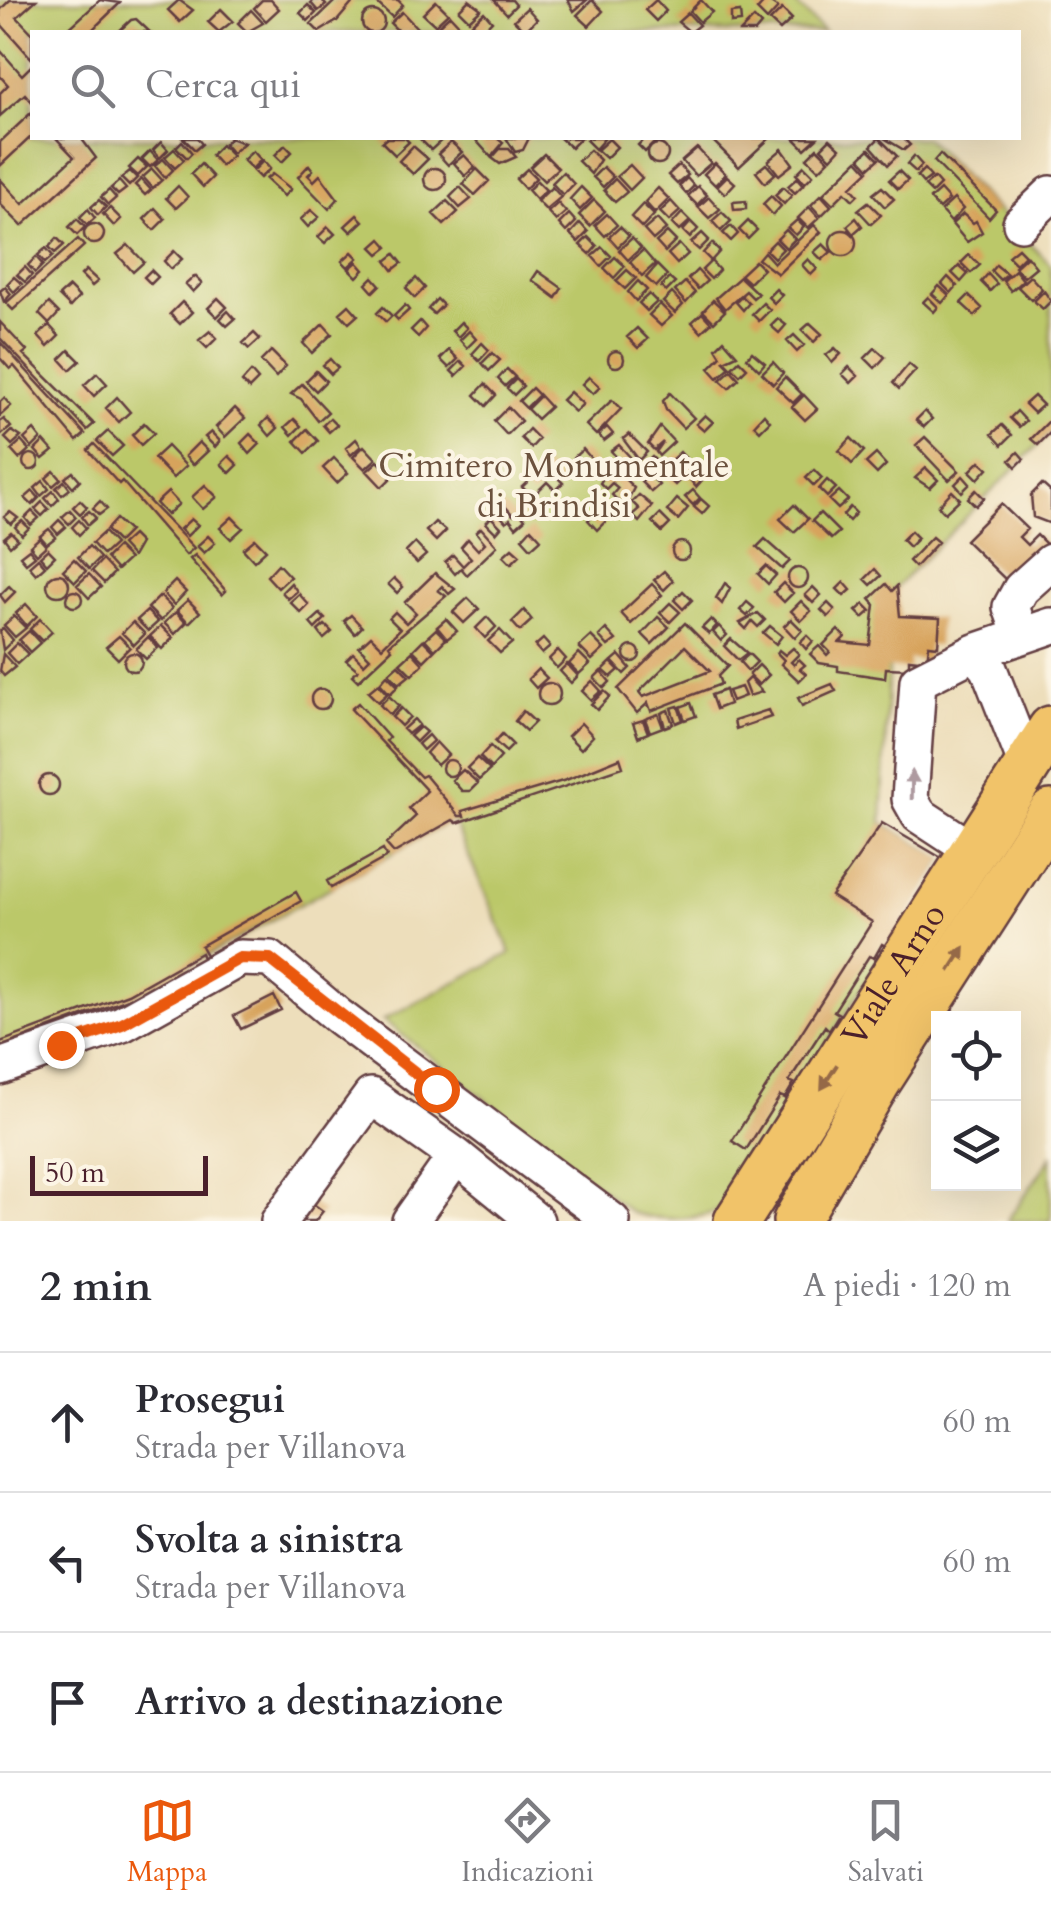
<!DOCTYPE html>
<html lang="it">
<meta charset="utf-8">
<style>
:root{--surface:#fff;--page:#f7f7f7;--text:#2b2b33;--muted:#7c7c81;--line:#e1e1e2;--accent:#ea580c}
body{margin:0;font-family:Cardo,serif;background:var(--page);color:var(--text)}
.controls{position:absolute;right:30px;bottom:30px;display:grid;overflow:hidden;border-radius:0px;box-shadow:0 10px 40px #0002}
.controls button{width:90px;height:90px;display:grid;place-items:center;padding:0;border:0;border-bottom:2px solid var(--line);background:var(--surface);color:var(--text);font:50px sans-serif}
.scale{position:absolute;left:30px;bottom:25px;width:178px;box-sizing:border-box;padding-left:10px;border:5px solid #4a1f2b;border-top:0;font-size:28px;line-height:35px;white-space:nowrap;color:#4a1f2b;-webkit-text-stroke:8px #fcf5e5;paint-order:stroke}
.stop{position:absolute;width:30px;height:30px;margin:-22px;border:8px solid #ea580c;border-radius:50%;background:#fff}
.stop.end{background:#ea580c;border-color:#fff;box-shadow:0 2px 10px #0008}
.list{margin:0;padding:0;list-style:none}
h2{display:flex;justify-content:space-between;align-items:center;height:130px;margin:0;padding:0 40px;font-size:42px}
h2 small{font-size:32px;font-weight:400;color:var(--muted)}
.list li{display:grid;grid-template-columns:65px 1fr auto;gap:30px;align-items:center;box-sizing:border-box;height:140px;padding:0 40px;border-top:2px solid var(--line)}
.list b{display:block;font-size:38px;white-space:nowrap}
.list p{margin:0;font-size:32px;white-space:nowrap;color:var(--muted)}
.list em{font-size:32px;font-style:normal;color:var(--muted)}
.icon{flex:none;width:55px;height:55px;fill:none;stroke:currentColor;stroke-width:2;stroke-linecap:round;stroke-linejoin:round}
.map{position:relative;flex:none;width:1051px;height:1221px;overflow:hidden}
.search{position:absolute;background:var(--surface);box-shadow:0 10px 40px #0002;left:30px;right:30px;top:30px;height:110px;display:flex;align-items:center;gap:25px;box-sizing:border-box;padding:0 35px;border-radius:0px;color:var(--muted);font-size:38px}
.sheet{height:550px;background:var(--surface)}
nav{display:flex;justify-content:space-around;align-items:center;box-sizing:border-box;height:140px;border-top:2px solid var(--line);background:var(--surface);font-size:28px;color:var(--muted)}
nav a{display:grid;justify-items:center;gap:5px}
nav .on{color:var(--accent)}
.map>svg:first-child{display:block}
.green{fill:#bbc869;stroke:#82744a;stroke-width:2.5}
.building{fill:#d7a35b;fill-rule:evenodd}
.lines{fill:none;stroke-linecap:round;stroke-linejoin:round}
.minor-casing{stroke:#623c41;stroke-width:40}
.major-casing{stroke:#623c41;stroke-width:50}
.minor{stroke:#fff;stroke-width:35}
.major{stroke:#f1c369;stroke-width:45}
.oneway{fill:#ae9aa0}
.oneway2{fill:#956947}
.route{stroke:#ea580c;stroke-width:12}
.labels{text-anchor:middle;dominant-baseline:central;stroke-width:8;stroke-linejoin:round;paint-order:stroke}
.park-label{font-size:35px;fill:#6c523e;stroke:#fcf5e5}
.street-label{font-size:35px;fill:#4a1f2b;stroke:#fcf5e5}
</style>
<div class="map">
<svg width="1051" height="1221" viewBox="0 0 1051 1221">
<rect width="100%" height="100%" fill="#fcf5e5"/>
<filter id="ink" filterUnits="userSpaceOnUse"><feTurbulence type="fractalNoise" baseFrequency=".01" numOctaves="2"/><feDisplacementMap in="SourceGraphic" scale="20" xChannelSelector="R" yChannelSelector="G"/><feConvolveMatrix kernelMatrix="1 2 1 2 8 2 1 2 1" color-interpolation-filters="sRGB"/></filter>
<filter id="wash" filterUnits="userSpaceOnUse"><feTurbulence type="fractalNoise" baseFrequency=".0048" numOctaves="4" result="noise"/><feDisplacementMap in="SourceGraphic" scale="40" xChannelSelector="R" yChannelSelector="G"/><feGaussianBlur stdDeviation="2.25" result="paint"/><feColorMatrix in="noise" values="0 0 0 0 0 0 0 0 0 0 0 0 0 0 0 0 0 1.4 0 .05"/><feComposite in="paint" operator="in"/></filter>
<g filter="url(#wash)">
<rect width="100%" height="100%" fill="#eddebb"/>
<path class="green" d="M0,0h792l32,32h-792v106h894l125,127v167l-159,159 -10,231 61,37 -221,350c-27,12 -60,12 -90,4l-249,-193 128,-67 -58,-133 -322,178 -131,49z
M1051,1157v64h-44z"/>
<g id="blocks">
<path class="building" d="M10,0h26l-19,17 15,16v26l-32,-36v-13z
M100,0l20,3 -30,29h-25z
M179,0l14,10 -13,12 -12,-12z
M262,0h9l8,9 -13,12 -12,-13z
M314,0h8l4,5 -8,6 -7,-8z
M336,0h19l-18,21 -18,11 -8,-8z
M380,0h18l5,5 -11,12 -15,-14z
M469,0l12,9 -12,11 -10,-10z
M494,0h18l4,5 -9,9z
M568,0h19l-13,11z
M592,0l11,11 -14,15 -12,-11z
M656,0l10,11 -10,10 -11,-11z
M701,0l11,12 -12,10 -10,-11z
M766,0l12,8 -11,12 -10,-10z
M436,1l12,12 -13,12 -12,-11z
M308,5l8,8 -8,8 -8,-8z
M527,8l10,11 -12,12 -11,-11z
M221,9l12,12 -14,11 -11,-10z
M782,9l10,10 -12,11 -10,-9z
M251,10l12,13 -16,9 -9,-9z
M362 22a11 11 0 1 1 22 0a11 11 0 1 1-22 0Z
M402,12l15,16 -6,4h-12l-9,-9z
M484,12l8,9 -11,11 -9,-9z
M740,12l1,10 -10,1v-10z
M688,13l11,12 -9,7 -12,-10z
M450,15l12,13 -20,4 -5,-5z
M754,18l7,7 -6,7h-15z
M136,19l14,13h-32l13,-12z
M0,50l22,25 10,-10v37l-7,-8 -25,22v-23l8,-8 -8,-9z
M32,112v24l-32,30v-24z
M56,138h25l15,20 -74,68 -22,-22v-25l23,25 51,-47z
M183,138h14l5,6 -7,6z
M230,138l14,5 -12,10 -8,-9z
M387,138h18l4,4 -14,13 -13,-13z
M419,138h25l-13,12z
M474,138h23l6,5 -12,14z
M506,138h23l-6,12 -8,2z
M560,138h21l-10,10z
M588,138h17l-10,11 -9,-9z
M645,138l12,2 -12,12 -7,-7z
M710,138h60l-31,29z
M794,138h23l-12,11z
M879,138l18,18 -9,9 -17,-19z
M884,138h19l7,7 -6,5z
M609,139l8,8 -11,11 -9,-8z
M830,139l10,9 -9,10 -10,-10z
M182,141l10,12 -5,5 -11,-11z
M161,142l7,8 -8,8 -7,-8z
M451,142l11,10 -14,13 -10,-11z
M648 154a10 10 0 1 1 20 0a10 10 0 1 1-20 0Z
M221,145l11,11 -11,10 -10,-11z
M285,145l7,7 -10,10 -7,-7z
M413,146l15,13 -15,15 -14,-13z
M697,148l14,15 -15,13 -14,-15z
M817,148l12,12 -10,10 -12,-12z
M174,149l10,11 -9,8 -10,-11z
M500,149h9l7,8 -16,7 -8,-6z
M782,149l11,15 -14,11 -11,-14z
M869,149l10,10 -10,9 -9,-10z
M590,150l10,10 -9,14 -13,-13z
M150,151l8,9 -8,7 -8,-8z
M253,151l8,9 -9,9 -9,-9z
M544,154l14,14 -14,13 -14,-14z
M940,154l56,56 -7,8 -55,-57z
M464,155l11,12 -10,9 -11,-13z
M914,156l8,9 -6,7 -9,-8z
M138,159l9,8 -9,9 -9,-8z
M163,159l10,11 -8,8 -10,-12z
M858,160l10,11 -17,16 7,8 -5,5 -8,-8 -12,12 -10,-10z
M263,161l7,8 -10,9 -7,-7z
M715,163l11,11 -11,11 -11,-11z
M201,164l12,13 -10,10 -12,-13z
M766,164l9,10 -10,9 -9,-11z
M309,165l4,5 -5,5 6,6 6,-6 18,24 -9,10 -31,-32z
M630,165l12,13 -12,12 -13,-14z
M679,165l9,10 -11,9 -9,-9z
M804,166l9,9 -8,8 -9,-9z
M603,167l10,10 -10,10 -10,-10z
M424 179a11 11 0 1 1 22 0a11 11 0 1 1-22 0Z
M152,169l10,11 -9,8 -10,-11z
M477,169l12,12 -14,14 -12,-11z
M527,169l9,9 -11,11 -9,-10z
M924,169l7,8 -8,6 -6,-7z
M130,171l7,7 -8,8 -8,-8z
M899,171l9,9 -10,9 -9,-9z
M563,172l11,12 -11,11 -11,-12z
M272,174l19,15 -7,7 -18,-17z
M727,176l8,7 -10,11 -8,-8z
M687,178l7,8 -8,8 -7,-8z
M797,178l6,7 -8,8 -7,-7z
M934,178l6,7 -8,8 -7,-7z
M141,179l10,11 -6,5 -10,-10z
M615,179l12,13 -12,10 -11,-12z
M119,181l7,8 -8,6 -7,-7z
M537,181l9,9 -10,9 -8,-9z
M178,186l10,11 -12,11 -10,-10z
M698,186l9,9 -10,10 -9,-9z
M460,187l11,12 -11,9 -10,-11z
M552,187l9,10 -15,13 -9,-9z
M581,187l11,11 -12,12 -10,-11z
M783,187l9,8 -8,9 -9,-9z
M882,187l12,12 -9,8 -12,-13z
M658,188l11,11 -14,14 -10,-11z
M109,190l7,8 -8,7 -7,-8z
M940,190l9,10 -10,9 -9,-10z
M821,195l10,11 -10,10 -10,-11z
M771,196l10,10 -8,9 -10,-11z
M709,197l11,12 -11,9 -11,-11z
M954,199l9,10 -12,13 -10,-11z
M99,200l7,7 -8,8 -7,-8z
M594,200l11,11 -15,15 -11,-11z
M447,201l11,11 -14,13 -11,-11z
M671,201l9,10 -11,10 -9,-9z
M746,201v8l-12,1 -1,-8z
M868,202l13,13 -10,9 -13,-14z
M558,203l8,9 -10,9 -8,-9z
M643,204l11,11 -12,13 -11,-11z
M809,207l10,11 -11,10 -10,-10z
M110,208l11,11 -7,7 -11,-12z
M155,208l10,11 -11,11 -10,-11z
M88,209l7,9 -8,7 -7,-8z
M311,210l8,7 -11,10 -7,-8z
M722,212l9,9 -10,10 -9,-10z
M682,213l8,8 -11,10 -7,-7z
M569,214l7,8 -10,10 -7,-8z
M607,214l10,11 -12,11 -10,-11z
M963,214l10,9 3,-2 6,11 -15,10 -15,-18z
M357,215l6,6 -12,11 -6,-6z
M856,218l6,8 -9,8 -6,-8z
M77,219l8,8 -8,8 -8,-8z
M657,219l9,10 -13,11 -9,-10z
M797,220l7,7 -8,8 -8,-7z
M748,221l9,9 -9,9 -9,-9z
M691,222l7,7 -8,9 -7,-7z
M580,223l8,9 -10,10 -8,-8z
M84 234a10 10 0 1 1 20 0a10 10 0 1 1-20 0Z
M814,225l7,7 -43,42 -20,-15 6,-7 10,11z
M731,226l7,8 -7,7 -8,-8z
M328,227l7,7 -10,9 -7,-6z
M620,227l9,9 -11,11 -9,-10z
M786,230l9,9 -9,9 -9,-9z
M830 243a13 13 0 1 1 26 0a13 13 0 1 1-26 0Z
M667,232l9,9 -11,11 -9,-10z
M702,233l7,7 -10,10 -8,-7z
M588,237l9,9 -7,8 -10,-9z
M57,238l7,7 -9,8 -6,-6z
M632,238l9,10 -13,12 -9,-10z
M78,239l6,7 -71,64 -7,-7z
M381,239l7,8 -9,7 -7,-7z
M775,241l8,8 -9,9 -8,-8z
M712,243l8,8 -9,10 -8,-8z
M679,244l9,10 -11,10 -9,-10z
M823,244l8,8 -9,8 -8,-8z
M128,245l16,17 -11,10 -16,-18z
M602,247l9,9 -10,10 -9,-10z
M46,248l7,8 -8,7 -7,-8z
M1018,248l7,7 -9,9 -8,-8z
M643,250l12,14 -13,12 -12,-14z
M174,251l8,8 -11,10 -7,-8z
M352,252l6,6 -10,9 -6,-6z
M395,254l7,9 -9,7 -7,-9z
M969,255l11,10 -9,8 -10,-10z
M1027,256l9,11 -12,10 -9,-10z
M36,257l7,8 -8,8 -7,-8z
M615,257l10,9 -11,12 -10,-10z
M808,259l9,10 -6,6 -9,-10z
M711,261l8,9 -8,9 -9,-9z
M755,261l8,8 -14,14 -9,-8z
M357,262l7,8 -7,7 -8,-8z
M657,265l10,10 -11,12 -10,-9z
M996,265l11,9 -7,6 -9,-9z
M959,266l9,8 -7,8 -9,-9z
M25,267l7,8 -7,7 -8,-7z
M86,270l12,11 -6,5 -11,-11z
M151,270l7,7 -7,7 -7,-7z
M627,270l9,8 -11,11 -9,-8z
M697,270l10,11 -9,8 -10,-10z
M1015,270l8,10 -12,11 -8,-10z
M538,271l24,17 -6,10 -24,-18z
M988,274l9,10 -7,7 -9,-9z
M195,276l7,7 -9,9 -7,-8z
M1030,276l12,13 -11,11 -13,-13z
M14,277l8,7 -8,8 -7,-8z
M373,277l7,8 -7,7 -7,-8z
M740,277l18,17 -5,4 -7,-7 -21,18 -9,-11z
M948,277l9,9 -6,7 -9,-9z
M416,278l9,10 -10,10 -9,-10z
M669,278l6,5 -9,9 -5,-5z
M638,281l9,9 -11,11 -8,-9z
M685,282l10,11 -9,10 -11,-12z
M939,286l10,9 -7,8 -10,-9z
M5,287l6,7 -7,8 -4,-11z
M69,287l10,10 -9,10 -11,-11z
M776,289l6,6 -8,8 -6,-6z
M1044,291l7,10 -8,8 -9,-8z
M672,293l11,12 -8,8 -12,-11z
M649,294l8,8 -10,9 -8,-8z
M969,295l13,13 -7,8 -14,-13z
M742,296l7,7 -6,7 -7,-8z
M928,297l10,10 -4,5 -11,-10z
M218,298l9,9 -10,10 -9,-9z
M437,299l6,6 -9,9 -6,-5z
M713,300l12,11 -11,11 -11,-11z
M182,302l10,10 -12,12 -10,-10z
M49,303l10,10 -10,11 -10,-10z
M763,303l7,7 -11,11 -7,-7z
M660,304l12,12 -11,10 -12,-11z
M349,305l9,10 -9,8 -9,-10z
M405,305l4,5 -11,10 -4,-4z
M383,307l9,9 -6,6 -9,-9z
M228,311l7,8 -8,7 -7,-7z
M702,313l9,10 -10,9 -9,-10z
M778,319l8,6 -7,8 -8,-7z
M420,321l6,7 -8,9 -7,-7z
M0,322l27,29 -4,3 71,70 -7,6 -87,-92z
M461,322l6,6 -9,9 -6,-6z
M810,323l12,11 -8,8 -12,-12z
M323,324l9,10 -20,19 -9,-10z
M49,325l10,11 -11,11 -10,-11z
M637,328l11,11 -10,9 -11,-11z
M210,331l7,7 -10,10 -8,-8z
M469,331l7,8 -9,9 -7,-8z
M254,333l6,6 -11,10 -6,-6z
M794,335l10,10 -7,7 -10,-11z
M724,340l13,15 -13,6 6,6 -12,11 -9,-10 12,-12 -5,-8z
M0,342l85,92 -8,7 -63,-75 -4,3 -10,-11z
M482,343l7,7 -10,11 -7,-7z
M835,348l6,6 -9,9 -6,-8z
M875,348l10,9 -10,11 -10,-10z
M69,350l11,11 -10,9 -10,-11z
M449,350l9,9 -9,9 -9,-9z
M271,351l15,15 -10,11 -15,-16z
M608 359a8 8 0 1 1 16 0a8 8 0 1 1-16 0Z
M752,352l13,11 -6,7 -12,-12z
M492,353l8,7 -11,11 -7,-8z
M330,359l8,9 -7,6 -8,-9z
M739,360l8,8 -7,7 -8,-8z
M461,361l5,5 -10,10 -5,-5z
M773,362l10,11 -10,11 -11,-11z
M909,364l7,6 -17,19 -6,-6z
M849,367l9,9 -7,7 -9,-9z
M507,369l8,8 -10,9 -7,-7z
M731,370l8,9 -10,9 -9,-8z
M316,371l10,10 -10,10 -10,-10z
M251,372l7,8 -9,9 -7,-7z
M97,373l10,11 -13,12 -10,-11z
M589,377l11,10 -7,7 -11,-10z
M785,377l17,17 -9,9 -17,-16z
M516,379l7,7 -9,9 -7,-7z
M302,384l26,28 -10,9 -17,-22 -10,-5z
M485,384l11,11 -10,11 -11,-11z
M532,388l7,7 -13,13 -7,-7z
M570,392l13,12 -8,8 -13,-12z
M670,393l24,25 -11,10 -17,-18 -3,-9z
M804,395l13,14 -12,11 -13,-13z
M540,396l10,11 -13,12 -10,-10z
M1034,396l9,9 -9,8 -9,-9z
M117,397l13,15 -11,10 -13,-14z
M4,398l7,8 -11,10v-14z
M612,400l9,9 -25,26 -10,-10z
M508,407l13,14 -14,14 -13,-14z
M235,408l10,10 -20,19 -9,-10z
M925,411l7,8 -8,8 -8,-7z
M1017,411l9,10 -7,6 -9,-9z
M764,414l6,7 -10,10 -6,-6z
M705,415l8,7 -9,9 -8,-7z
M268,418l10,10 -8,8 -9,-11z
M330,418l7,7 -8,7 -6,-7z
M4,419l7,8 -11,9v-14z
M294,419l7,7 -9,9 -7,-8z
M1051,419v13l-13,13 -7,-6z
M144,423l10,10 -13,12 -9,-10z
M1002,425l10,10 -10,10 -10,-11z
M607,427l6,7 -9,7 -6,-6z
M660,427l14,15 -15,14 -3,-4 7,-10 -9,8 -6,-6z
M307,429l11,12 -12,12 -11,-12z
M529,429l10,10 -8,9 -10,-10z
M34,430l7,9 -9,9 -8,-9z
M12,431l9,6 -9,8 -7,-7z
M108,431l15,15 -11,10 -15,-15z
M211,432l9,9 -5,6 -10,-10z
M250,434l10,10 -10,10 -9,-11z
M629,434l18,18 -8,8 -16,-21z
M925,437l34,34 -10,9 -33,-35z
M851,438l13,13 -12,13 -13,-13z
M356,439l5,7 -10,9 -5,-7z
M21,441l8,9 -10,9 -8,-9z
M44,441l9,10 -10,8 -8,-9z
M199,442l9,9 -15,14 -8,-9z
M94,444l100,104 -8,7 -64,-74 -3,3 -31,-34z
M619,445l13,14 -7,7 -14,-15z
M167,446l19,20 -13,12 -19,-20z
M364,446l12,13 -11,10 -12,-12z
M583,449l12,14 -4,4 -17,-10z
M680,452l18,19 -10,8 -17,-19z
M1018,452l6,7 -8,8 -6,-7z
M876,454l10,11 -9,9 -11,-11z
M23 462a8 8 0 1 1 16 0a8 8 0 1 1-16 0Z
M229,456l9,9 -8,8 -9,-9z
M652,457l7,7 -9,9 -7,-8z
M334,458l14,15 -11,10 -14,-15z
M378,461l15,15 -11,11 -15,-16z
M632,461l9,10 -6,6 -10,-8z
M980,461l8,7 -10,11 -8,-8z
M545,465l18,18 -8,7 -8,-8 -15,15 -10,-10z
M611,465l23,23 -10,19 -12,-12 6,-7 -6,-5 -6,6 -6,-6z
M670,468l11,11 -6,6 -11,-10z
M926,468l12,12 -8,8 -15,-10z
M814,470l8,8 -8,8 -8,-8z
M54,471l7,8 -8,7 -7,-8z
M701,471l4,6 -9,10 -5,-6z
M73,472l7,8 -7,7 -8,-9z
M649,474l10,11 -8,7 -10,-10z
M963,476l7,8 -8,8 -7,-8z
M827,480l9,8 -9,9 -8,-8z
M43,481l6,8 -8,7 -6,-8z
M64,481l6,8 -8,6 -6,-7z
M1042,484l9,8v32l-18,-7 -2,-22z
M205,485l12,12 -14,12 -11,-12z
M693,490l7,8 -7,7 -8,-8z
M976,490l8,8 -8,8 -8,-8z
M33,491l6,7 -7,7 -7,-7z
M53,491l6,8 -7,7 -7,-8z
M839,491l9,9 -10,9 -9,-9z
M952,491l8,8 -15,14 -7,-7z
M168,492l11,12 -12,11 -11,-12z
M639,495l13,11 -13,16 -7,-7 7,-6 -7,-7z
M677,499l11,9 -10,12 -11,-9z
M701,499l8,7 -7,8 -8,-7z
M80,500l7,7 -7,7 -7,-7z
M100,501l7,8 -8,6 -6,-7z
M42,502l7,7 -7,7 -7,-7z
M1001,504l26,25 -8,8 8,8 10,-10 10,10 -42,34 -40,-39z
M504,505l9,10 6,-4 6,8 -9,8 -6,-8 -4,3 -9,-10z
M794,505l14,14 -14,13 -14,-13z
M850,507l6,6 -7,8 -6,-6z
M600,508l9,10 -12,12 -9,-10z
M70,510l6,7 -7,7 -7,-7z
M32,511l7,7 -8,7 -6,-7z
M89,511l7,7 -8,7 -6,-8z
M10,512l8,6 -7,6 -7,-7z
M820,513l19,19 -8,7 -19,-18z
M660,514l10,10 -8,8 -10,-10z
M232,517l11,11 -12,11 -11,-11z
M491,517l10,10 -5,6 -10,-10z
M116,519l13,12 -11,11 -12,-12z
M191,519l7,6 -11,11 -7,-7z
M59,520l7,7 -8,7 -6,-7z
M79,520l7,8 -7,7 -7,-8z
M22,521l7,7 -7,7 -7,-8z
M435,522l11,9 -10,10 -10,-10z
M481,528l16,18 -30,29 -6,-7 -6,6 -10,-12 8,-7 10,11 8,-8 -10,-11 7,-8 10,11 7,-7 -9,-11z
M531,528l10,11 -10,9 -9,-10z
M49,529l7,8 -9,7 -7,-8z
M911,531l7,7 -9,9 -7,-7z
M11,532l7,7 -8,7 -6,-8z
M104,532l11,12 -12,11 -11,-12z
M132,535l8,8 -8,14 -11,-12z
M208,536l7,7 -11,10 -7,-7z
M932,537l6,5 -23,25 -6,-6z
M39,538l7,8 -9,8 -7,-8z
M255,539l11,11 -12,11 -11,-12z
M765,539l25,22 -8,8 -25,-22z
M672 551a9 9 0 1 1 18 0a9 9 0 1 1-18 0Z
M415,543l11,12 -9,8 -11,-11z
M89,546l11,12 -11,11 -11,-12z
M117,547l12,12 -12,11 -11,-12z
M512,548l8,7 -9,9 -8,-8z
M29,549l6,7 -9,7 -6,-7z
M48,549l7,7 -8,8 -7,-8z
M195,555l31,36 -4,4 -32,-36z
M38,558l7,8 -9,8 -7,-8z
M74,559l12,12 -11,11 -12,-12z
M102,560l12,13 -10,10 -12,-12z
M278,564l12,13 -12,11 -11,-12z
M766,566l10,9 -8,9 -10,-10z
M788 578a10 10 0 1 1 20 0a10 10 0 1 1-20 0Z
M875,569l6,7 -10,9 -6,-6z
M664,571l9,10 -9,9 -10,-10z
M435,573l20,16 -6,5 -7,-8 -4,4 8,6 -57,49 3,4 -34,32 -6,-6 6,-5 -12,-10 7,-7 11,11 6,-6 -11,-11 12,-11 11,11 18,-18 -11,-11 6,-6 11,11 10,-10 -11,-11z
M89,574l12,13 -12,11 -12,-13z
M47 585a11 11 0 1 1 22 0a11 11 0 1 1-22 0Z
M394,578l9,9 -6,6 -9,-9z
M175,581l11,11 -12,13 -11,-12z
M844,582l7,8 -7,6 -7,-7z
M291,583l6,8 -9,8 -6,-7z
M725,583l5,5 -8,16 -6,-6z
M783,583l10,10 -9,9 -10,-10z
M652,584l10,11 -31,29 -10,-11z
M886,584l6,7 5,-5 3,30 40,2 -2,28 -9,-1 -2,16 -18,-2v10l-23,-1 -1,10 -47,-7v-5l-19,-3 -9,-9 9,-8 8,9 3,-3 -7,-7 15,-15 7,7 -5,5 30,3 5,-40 -5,-6z
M9,586l6,6 -10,10 -5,-7z
M813,587l8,8 -8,8 -8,-8z
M66 599a8 8 0 1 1 16 0a8 8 0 1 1-16 0Z
M683,591l9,9 -9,9 -9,-9z
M299,594l10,11 -8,8 -11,-11z
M160,596l12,12 -11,13 -13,-13z
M468,598l11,11 -15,14 -11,-11z
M188,600l12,12 -11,11 -12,-13z
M801,601l10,10 -10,10 -10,-10z
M747,602l7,6 -7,8 -7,-6z
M670,603l10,9 -10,10 -10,-9z
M828,603l7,7 -7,7 -7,-7z
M26,604l11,12 -10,10 -11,-13z
M864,604l7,7 -8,7 -7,-7z
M524,610l8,10 -12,11 -8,-9z
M147,611l11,11 -10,9 -11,-11z
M176,612l10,11 -11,11 -11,-11z
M758,613l7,7 -7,7 -6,-6 -6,8 -6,-6z
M320,614l5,5 -10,10 -5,-6z
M351,615l11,12 -7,7 -11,-13z
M14,616l12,12 -11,9 -11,-12z
M487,617l9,10 -11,11 -9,-10z
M658,617l11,10 -17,17 -10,-10z
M40,619l12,13 -10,9 -12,-12z
M446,619l11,12 -10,8 -10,-12z
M711,619l6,6 -8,9 -7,-6z
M791,619l11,11 -7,8 -11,-12z
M133,622l12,12 -11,11 -12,-12z
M685,623l43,43 -10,10 3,8 -70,27 -3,-8 -11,10 -19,-24zM685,646l25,25 -67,26 -4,-5z
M325,625l7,7 -8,7 -6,-8z
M161,626l12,12 -11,11 -12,-13z
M719,626l8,9 -6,6 -8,-9z
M770,626l12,10 -6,8 -13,-11z
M3,628l10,12 -10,10 -3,-19z
M436,629l10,10 -11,11 -10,-11z
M606,629l10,11 -8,6 -9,-10z
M500,630l12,13 -12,10 -12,-12z
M29,631l11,12 -10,9 -11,-12z
M807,635l6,6 -7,8 -6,-7z
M119,636l11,11 -12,12 -12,-12z
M591,636l13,13 -12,11 -13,-13z
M148,637l10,11 -12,11 -10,-10z
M543,639l7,8 -8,7 -7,-8z
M731,639l16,14 -9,7 -14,-14z
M423,640l11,11 -10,10 -11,-11z
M17,643l11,11 -11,10 -10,-11z
M624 654a8 8 0 1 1 16 0a8 8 0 1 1-16 0Z
M793,648l6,6 -8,8 3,3 5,-6 6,6 -5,4 6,5 -7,7 -18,-17 3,-4 -7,-7 2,-3 6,5z
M558,650l8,9 -9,9 -8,-9z
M412,652l11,12 -11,11 -12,-12z
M579,653l11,11 -11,10 -10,-10z
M124 662a9 9 0 1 1 18 0a9 9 0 1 1-18 0Z
M3,654l12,13 -11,9 -4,-5z
M749,654l8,8 -9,9 -8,-9z
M619,655l11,13 -6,6 -12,-13z
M611,662l8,8 -8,7 -8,-7z
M567,664l11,12 -7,7 -11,-12z
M398,665l11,11 -10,8 -10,-11z
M759,665l10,10 -10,10 -10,-10z
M538,669l9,9 -11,10 -8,-9z
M601,671l9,11 -6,6 -10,-10z
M387,675l11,11 -8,8 -10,-11z
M749,678l13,14 -13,4 -5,-13z
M592,681l9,10 -10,9 -9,-9z
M538 694a11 11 0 1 1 22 0a11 11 0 1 1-22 0Z
M378,684l9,10 -9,8 -10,-10z
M832,684l4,7 -34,15 -4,-8z
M741,687l4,9 -13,5 -4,-10z
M311 699a10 10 0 1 1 20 0a10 10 0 1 1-20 0Z
M725,690l4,14 -13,5 -5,-14z
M604,691l6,5 -13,14 -6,-6z
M389,696l10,10 -9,9 -10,-10z
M358,703l31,35 -3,3 35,36 4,-2 34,41h5l-2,-5 104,-31 54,-22 3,9 -166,56 -4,-3 -59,33 -8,-9 30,-28 -7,-8 18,-17 -76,-82z
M691,703l5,13 -11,4 -5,-13z
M678,706l5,14 -7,3 -5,-15z
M401,708l9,9 -9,9 -9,-9z
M668,710l5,14 -8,3 -4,-14z
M768,710l3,7 -35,12 -2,-8z
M523,711l12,11 -9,9 -11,-10z
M658,714l5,13 -13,5 -5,-13z
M414,719l5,6 -11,9 -5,-5z
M643,720l5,13 -10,4 -5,-14z
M581,723l12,13 -12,13 -13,-13z
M420,727l6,5 -10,10 -6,-6z
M502,734l11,11 -7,7 -11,-10z
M428,735l5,6 -10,9 -5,-6z
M436,742l12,13 -11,10 -11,-12z
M490,746l11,11 -10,11 -11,-11z
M477,758l13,12 -11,10 -12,-12z
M442 768a8 8 0 1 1 16 0a8 8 0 1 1-16 0Z
M463,770l15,13 -8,8h-8l-10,-11z
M39 785a10 10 0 1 1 20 0a10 10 0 1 1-20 0Z
M882,823l61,36 -54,89 -7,-4 -8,14 -5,-2 -35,55 5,3 -10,16 -4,-4 -36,55 5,2 -9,15 -5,-2 -34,54 -14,-9 140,-219 -41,-26z
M383,850l4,7 -56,31 -4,-7z
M296,892l5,9 -95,54 -5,-9z
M201,953l2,5 -72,40 -131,49v-5l128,-48z
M274,996l7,14 -40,19 -7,-13z
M305,1198l18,13 -8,10h-22z"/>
</g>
</g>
<g filter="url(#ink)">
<use href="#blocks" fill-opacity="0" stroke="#623c41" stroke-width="2.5"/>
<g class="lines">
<defs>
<path id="minor" d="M1021,223l30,-29
M1021,635l-10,-28 10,-18 30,-27
M975,652l14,17 38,97
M974,851l-55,-36 -9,-16 8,-118 57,-29 76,-26
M0,1067l122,-43 118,-66 30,1 68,57 274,205
M456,1156l80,65
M279,1221l92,-125 85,60 -46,65"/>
<g id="major">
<path id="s1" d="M737,1221l314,-492"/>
<path d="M796,1221l81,-138 174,-270"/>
</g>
</defs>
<use href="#minor" class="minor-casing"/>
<use href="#major" class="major-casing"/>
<use href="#minor" class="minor"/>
<use href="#major" class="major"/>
</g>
<defs><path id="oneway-solid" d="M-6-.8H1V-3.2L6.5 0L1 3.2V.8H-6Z" transform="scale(2.5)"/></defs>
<use class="oneway" href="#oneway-solid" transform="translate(912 785) rotate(-89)"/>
<g class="oneway2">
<use href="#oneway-solid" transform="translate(957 959) rotate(-57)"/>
<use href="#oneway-solid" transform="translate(829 1077) rotate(123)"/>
</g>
</g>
<g class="lines" filter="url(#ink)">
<path class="route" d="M61,1045l61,-21 118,-66 30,1 166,130"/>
</g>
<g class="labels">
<g class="park-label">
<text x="554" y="466">Cimitero Monumentale<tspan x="554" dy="40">di Brindisi</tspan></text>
</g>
<g class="street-label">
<text stroke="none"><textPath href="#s1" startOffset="292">Viale Arno</textPath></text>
</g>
</g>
</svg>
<div class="controls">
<button><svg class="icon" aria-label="locate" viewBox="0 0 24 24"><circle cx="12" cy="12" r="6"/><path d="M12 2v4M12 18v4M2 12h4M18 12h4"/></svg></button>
<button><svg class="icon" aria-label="layers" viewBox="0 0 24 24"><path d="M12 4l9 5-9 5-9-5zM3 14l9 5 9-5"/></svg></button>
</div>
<div class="scale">50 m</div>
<div class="stop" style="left:436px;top:1089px"></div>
<div class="stop end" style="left:61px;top:1045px"></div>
<div class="search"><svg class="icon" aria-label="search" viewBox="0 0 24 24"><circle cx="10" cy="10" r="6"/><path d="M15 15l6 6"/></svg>Cerca qui</div>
</div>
<section class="sheet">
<h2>2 min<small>A piedi · 120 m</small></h2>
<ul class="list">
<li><svg class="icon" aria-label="ahead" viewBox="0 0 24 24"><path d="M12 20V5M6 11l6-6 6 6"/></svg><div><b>Prosegui</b><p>Strada per Villanova</p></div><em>60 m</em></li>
<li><svg class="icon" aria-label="left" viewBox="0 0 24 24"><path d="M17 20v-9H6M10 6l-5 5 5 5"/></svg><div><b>Svolta a sinistra</b><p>Strada per Villanova</p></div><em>60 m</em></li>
<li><svg class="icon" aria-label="arrive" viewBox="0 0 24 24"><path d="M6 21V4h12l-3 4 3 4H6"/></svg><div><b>Arrivo a destinazione</b></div></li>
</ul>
</section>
<nav>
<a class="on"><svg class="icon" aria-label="map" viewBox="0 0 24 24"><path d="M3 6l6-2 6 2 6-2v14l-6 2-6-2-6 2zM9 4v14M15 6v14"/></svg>Mappa</a>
<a><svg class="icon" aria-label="directions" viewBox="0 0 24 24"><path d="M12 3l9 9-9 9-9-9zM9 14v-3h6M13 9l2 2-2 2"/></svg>Indicazioni</a>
<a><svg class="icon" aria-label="saved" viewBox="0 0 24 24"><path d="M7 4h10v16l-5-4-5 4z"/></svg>Salvati</a>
</nav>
